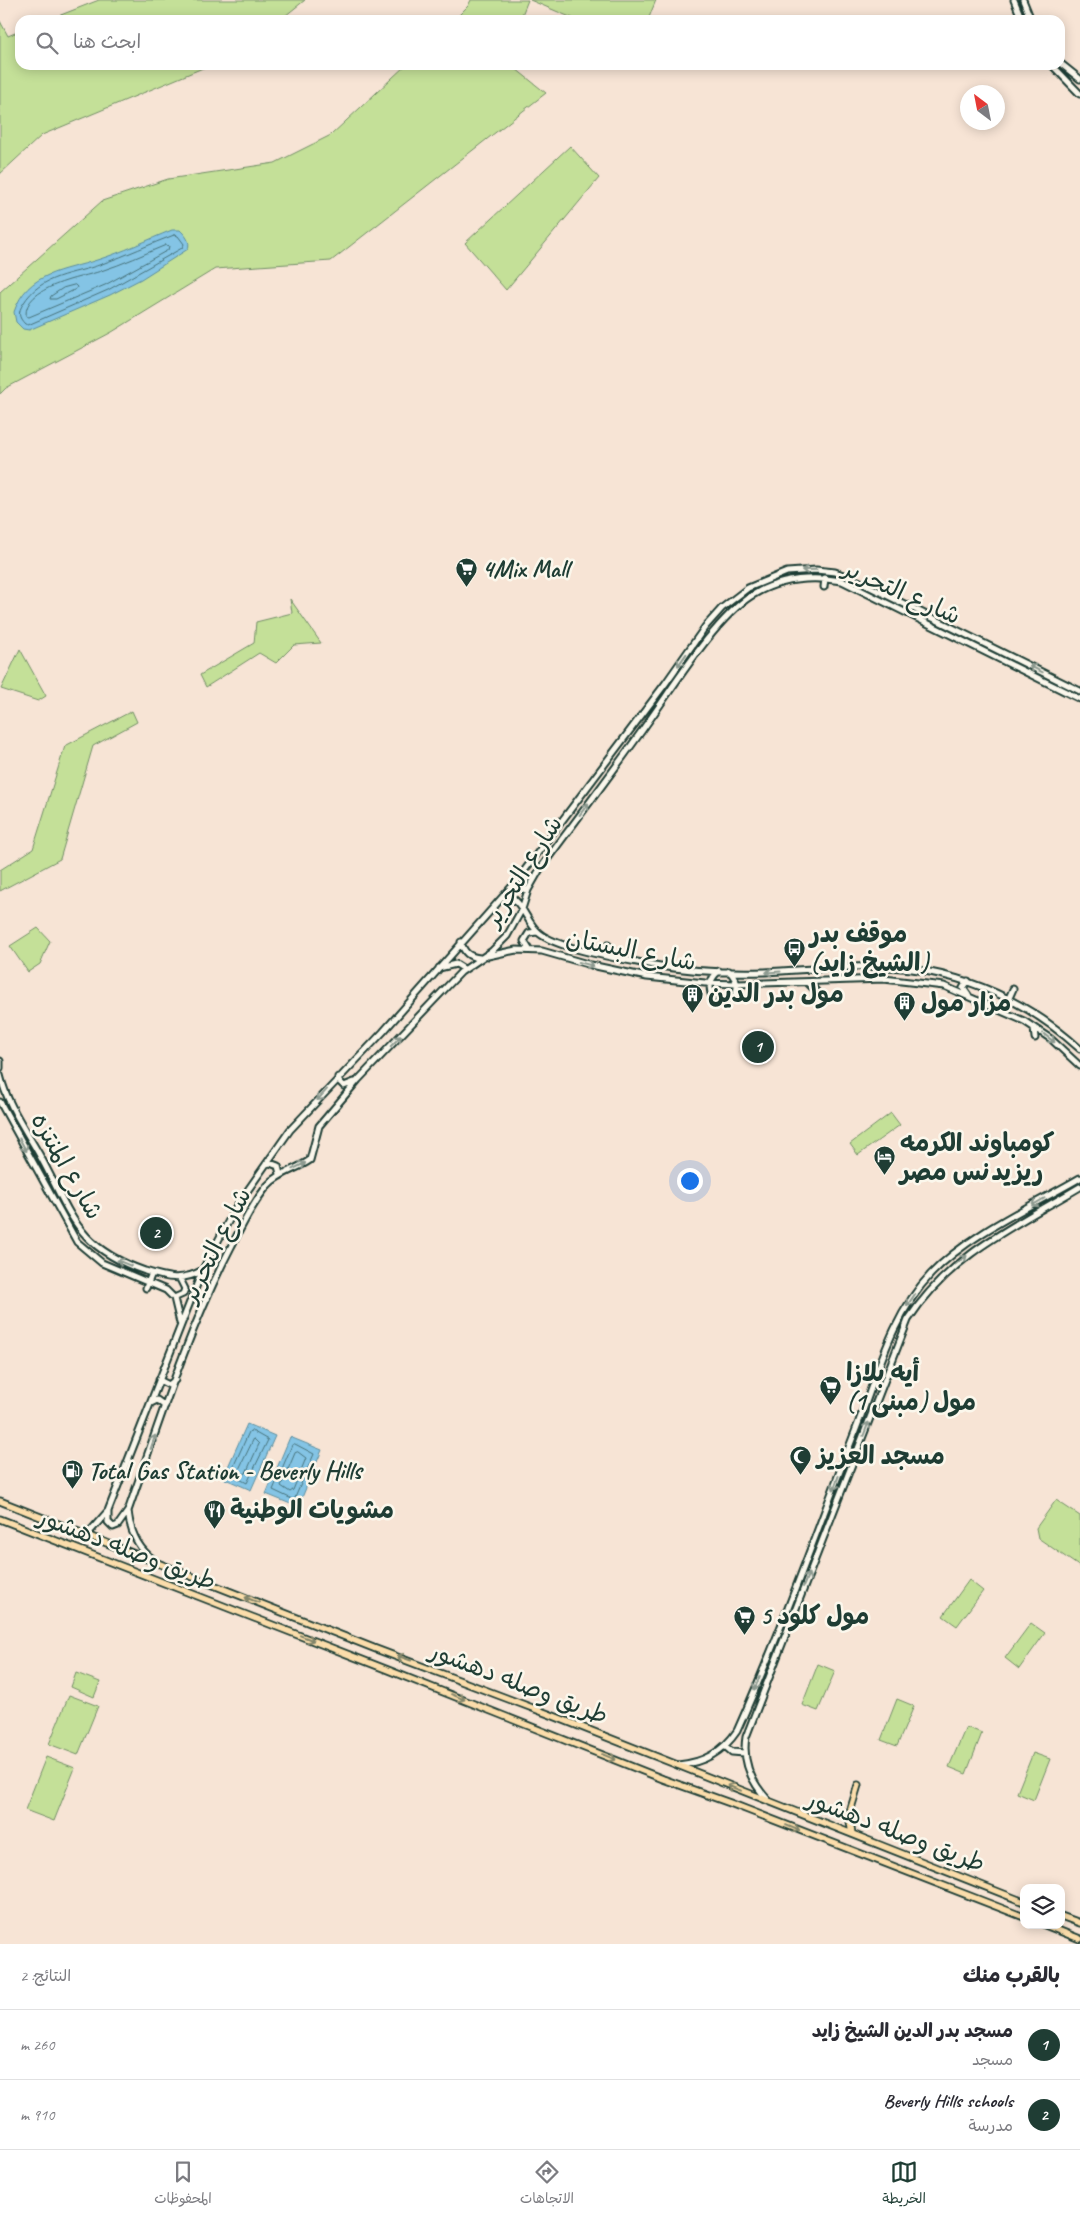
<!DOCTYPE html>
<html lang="ar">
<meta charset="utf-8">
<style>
:root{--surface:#fff;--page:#f2f2f3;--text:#2b2b33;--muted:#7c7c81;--line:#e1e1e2;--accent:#1f3d34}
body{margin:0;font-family:Caveat,"Playpen Sans Arabic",sans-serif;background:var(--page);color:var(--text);direction:rtl}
.controls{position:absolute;right:15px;bottom:15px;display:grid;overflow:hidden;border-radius:10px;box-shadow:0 2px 12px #0003}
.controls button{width:45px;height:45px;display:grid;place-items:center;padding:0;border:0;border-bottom:1px solid var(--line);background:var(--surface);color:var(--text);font:25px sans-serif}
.compass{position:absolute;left:960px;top:85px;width:45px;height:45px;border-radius:50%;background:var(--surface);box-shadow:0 2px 12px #0003;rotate:328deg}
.you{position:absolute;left:689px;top:1180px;width:18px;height:18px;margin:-12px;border:4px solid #fff;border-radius:50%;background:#1a73e8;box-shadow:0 0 0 8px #1a73e833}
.badge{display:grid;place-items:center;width:32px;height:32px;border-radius:50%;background:var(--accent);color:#fff;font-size:16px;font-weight:700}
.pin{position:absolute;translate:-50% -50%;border:2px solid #fff;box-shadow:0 1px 5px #0006}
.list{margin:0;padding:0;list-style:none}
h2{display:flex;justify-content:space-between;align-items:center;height:65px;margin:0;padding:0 20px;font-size:21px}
h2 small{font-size:16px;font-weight:400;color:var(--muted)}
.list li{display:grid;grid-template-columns:32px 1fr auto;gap:15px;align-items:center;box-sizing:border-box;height:70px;padding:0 20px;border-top:1px solid var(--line)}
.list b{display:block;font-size:19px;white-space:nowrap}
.list p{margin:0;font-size:16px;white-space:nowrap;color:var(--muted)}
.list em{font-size:16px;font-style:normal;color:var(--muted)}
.icon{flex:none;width:28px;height:28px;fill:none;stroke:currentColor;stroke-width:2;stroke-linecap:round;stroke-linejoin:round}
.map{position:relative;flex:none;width:1080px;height:1944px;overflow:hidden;direction:ltr}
.search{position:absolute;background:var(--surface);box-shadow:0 2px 12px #0003;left:15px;right:15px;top:15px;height:55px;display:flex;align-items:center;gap:12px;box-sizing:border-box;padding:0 18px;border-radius:15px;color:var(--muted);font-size:19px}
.sheet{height:205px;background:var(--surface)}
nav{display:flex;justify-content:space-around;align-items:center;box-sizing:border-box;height:70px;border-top:1px solid var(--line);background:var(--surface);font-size:14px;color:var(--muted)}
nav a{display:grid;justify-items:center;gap:2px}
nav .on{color:var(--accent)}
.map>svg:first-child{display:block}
.green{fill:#c4e098;stroke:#728e66}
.water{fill:#84c4e5;stroke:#5c8e9e}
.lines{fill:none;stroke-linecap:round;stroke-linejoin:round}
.shore{stroke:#47737b;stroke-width:1}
.secondary-casing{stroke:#1f3d34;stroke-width:9}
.primary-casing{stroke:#1f3d34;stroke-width:9}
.secondary{stroke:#fbf7ec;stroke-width:5}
.primary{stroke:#fbddab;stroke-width:5.5}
.oneway{stroke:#8d9a90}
.oneway2{stroke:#82856a}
.labels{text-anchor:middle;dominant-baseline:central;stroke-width:5;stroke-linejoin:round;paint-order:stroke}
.poi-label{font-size:25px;font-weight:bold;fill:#1f3d34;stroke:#fbf7ec;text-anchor:start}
.street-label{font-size:25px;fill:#1f3d34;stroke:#fbf7ec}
</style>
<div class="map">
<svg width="1080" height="1944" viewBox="0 0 1080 1944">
<rect width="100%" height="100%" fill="#f7e4d5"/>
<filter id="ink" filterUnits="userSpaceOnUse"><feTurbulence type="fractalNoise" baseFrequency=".02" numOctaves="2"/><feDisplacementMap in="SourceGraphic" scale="10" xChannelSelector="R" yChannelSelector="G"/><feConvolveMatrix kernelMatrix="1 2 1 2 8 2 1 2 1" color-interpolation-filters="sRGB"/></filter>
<g filter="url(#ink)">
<path class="green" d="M99,0h206l-25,20h-232z
M471,0h57l-8,20h-66l14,-14z
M530,0h126l-8,20h-71z
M0,21l8,15 12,-5v34h190l-168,70 -42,39z
M406,65h105l35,28 -215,168 -116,8 -103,63 -106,56 -6,6v-102l102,-91 66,-22 107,-16 56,-28z
M570,146l29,32 -93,112 -41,-47z
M290,599l31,44 -27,2 -18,18 -17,-10 -53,34 -6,-12 54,-32 2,-21 36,-9z
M20,649l26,47 -8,5 -37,-12z
M132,711l5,11 -44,24 -33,113 -60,32v-21l33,-21 32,-103z
M38,928l12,13 -10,23 -12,8 -18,-26z
M891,1113l9,12 -42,30 -8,-11z
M1056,1500l24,16v51l-42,-29 -2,-10z
M969,1580l14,11 -26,35 -14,-10z
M1031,1623l14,10 -26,36 -14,-11z
M818,1664l17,7 -17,40 -16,-6z
M76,1673l24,9 -6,15 -23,-10z
M69,1695l29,11 -20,49 -29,-11z
M897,1699l17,7 -17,40 -16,-6z
M966,1727l16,6 -16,41 -17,-7z
M1033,1753l17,6 -16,41 -17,-7z
M46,1757l29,11 -21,53 -29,-11z"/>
<path class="water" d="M172,230h8c5,5 11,11 8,19l-47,30 -31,16 -81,35 -6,-1 -7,-7 -2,-10c13,-40 50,-41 83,-52 26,-8 50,-20 75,-30z
M247,1424l28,12 -24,54 -28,-12z
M290,1437l32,13 -24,57 -32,-13z"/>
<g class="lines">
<path class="shore" d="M174,235l4,1 6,8 -2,4 -74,42 -80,35 -3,-1c-7,-7 -7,-12 -2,-20 18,-30 50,-29 79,-40 25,-9 48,-20 72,-29z
M166,245l3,1 -1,4 -63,35 -76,32 -3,-1c-2,-30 55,-38 75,-45 22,-7 43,-17 65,-26z
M75,285l2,2 -1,2 -20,10h-6l1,-3 12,-8z
M252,1431l16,9 -21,43 -17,-9 19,-42z
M254,1439l5,5 -13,29 -3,1 -4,-4z
M295,1444l19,10 -20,46 -21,-10 19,-45z
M298,1452l8,6 -13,32 -3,2 -9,-6 14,-33z"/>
<defs>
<path id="secondary" d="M1014,0l8,20
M1023,0l8,20
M1060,63l20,16
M1052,65l28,29
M824,587l1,-9
M515,883l7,6 6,1
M506,894c17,7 20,28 33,39 19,16 83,26 109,31 37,7 79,9 117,8 48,-2 98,-9 147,-3 65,9 120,36 168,80
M461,942c3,11 8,15 19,16
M529,949l-5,-8 5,-8 8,-1
M605,955l3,-10
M488,956l28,-6 26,1 49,14 56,12 58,6 32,1 147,-5 60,7 80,35 27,18 29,27
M439,968l17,-4 8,5
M729,971c9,9 11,18 4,28
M807,982l9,9
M968,995l-5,-7 5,-7
M1009,998l4,-9
M713,999c-5,-11 -4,-20 6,-28
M1034,1028l1,10
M0,1061v7
M0,1075c7,29 25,54 39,79 33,60 36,93 106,117 22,7 37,11 58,-1
M338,1077l1,4 5,5 10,-4
M0,1102l77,140 25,21 64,27 8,8 6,25
M266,1164l4,-1 8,3 2,8
M146,1288l6,-15
M174,1298l9,-4 2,-5 -5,-10
M159,1380l10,5 6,-5
M151,1403l6,-3 8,6
M108,1512v10l5,5 5,-2 10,-14
M86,1536l22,-25 95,-242 33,-62 54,-77 93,-98 132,-149 150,-199 40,-57 17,-19 26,-20 39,-16 29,-2 19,2 19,7 226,112
M154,1560c-17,-12 -24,-29 -26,-49 31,-88 60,-181 103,-264 11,-21 22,-44 37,-62 12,-13 28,-15 42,-25l9,-34 39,-46 103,-108 31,-21 15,-15 15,-27 6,-19 12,-21c36,-49 73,-97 108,-147 26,-36 67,-103 103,-126 28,-18 59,-20 91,-15l238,118
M725,1746l7,6 12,1
M678,1765c25,-2 45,-13 59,-34 44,-98 80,-201 119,-302 21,-53 35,-113 75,-155 38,-40 101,-68 149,-96
M768,1800c-17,-18 -26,-39 -22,-63l162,-417c43,-66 107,-94 172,-133"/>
<path id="primary" d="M0,1501l376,148 175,66 473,187
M0,1519l388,151 275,109 67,24 294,114
M852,1834l-3,-19 9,-30
M1061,1916l19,7
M1045,1925l35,14"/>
</defs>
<use href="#secondary" class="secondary-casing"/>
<use href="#primary" class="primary-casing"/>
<use href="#secondary" class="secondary"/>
<use href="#primary" class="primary"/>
</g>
<defs><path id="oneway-shaft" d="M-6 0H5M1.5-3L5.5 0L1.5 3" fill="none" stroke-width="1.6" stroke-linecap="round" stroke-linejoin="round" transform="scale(1.25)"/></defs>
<g class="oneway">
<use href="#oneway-shaft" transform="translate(809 570) rotate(179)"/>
<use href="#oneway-shaft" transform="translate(682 660) rotate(125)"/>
<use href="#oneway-shaft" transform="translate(1036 669) rotate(-154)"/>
<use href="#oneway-shaft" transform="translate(584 809) rotate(-54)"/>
<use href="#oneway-shaft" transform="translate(586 964) rotate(15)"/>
<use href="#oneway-shaft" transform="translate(773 972) rotate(176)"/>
<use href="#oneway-shaft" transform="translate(1049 1038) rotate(38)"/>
<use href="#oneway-shaft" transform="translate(396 1041) rotate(-45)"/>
<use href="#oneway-shaft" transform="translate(322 1095) rotate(132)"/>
<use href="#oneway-shaft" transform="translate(23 1145) rotate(61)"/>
<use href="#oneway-shaft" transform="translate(299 1166) rotate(-26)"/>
<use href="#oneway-shaft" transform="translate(1038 1202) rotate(150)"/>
<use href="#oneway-shaft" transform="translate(961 1260) rotate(-37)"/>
<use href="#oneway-shaft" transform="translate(124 1263) rotate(-158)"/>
<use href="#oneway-shaft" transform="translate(911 1300) rotate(124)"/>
<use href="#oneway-shaft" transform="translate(866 1429) rotate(-69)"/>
<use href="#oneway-shaft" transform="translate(153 1442) rotate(-71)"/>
<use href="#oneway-shaft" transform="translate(836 1483) rotate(110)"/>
<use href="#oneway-shaft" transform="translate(806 1580) rotate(-68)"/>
<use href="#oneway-shaft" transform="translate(757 1683) rotate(112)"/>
</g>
<g class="oneway2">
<use href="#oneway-shaft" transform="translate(252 1600) rotate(-159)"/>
<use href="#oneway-shaft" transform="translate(307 1638) rotate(21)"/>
<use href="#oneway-shaft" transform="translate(404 1658) rotate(-161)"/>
<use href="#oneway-shaft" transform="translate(458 1697) rotate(22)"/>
<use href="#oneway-shaft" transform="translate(609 1757) rotate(22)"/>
<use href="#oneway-shaft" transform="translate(734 1788) rotate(-159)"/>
<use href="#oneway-shaft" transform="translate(793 1828) rotate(22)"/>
</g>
</g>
<defs>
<symbol id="supermarket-pin" viewBox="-11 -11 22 30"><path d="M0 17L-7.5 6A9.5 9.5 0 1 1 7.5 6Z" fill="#1f3d34" stroke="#fbf7ec"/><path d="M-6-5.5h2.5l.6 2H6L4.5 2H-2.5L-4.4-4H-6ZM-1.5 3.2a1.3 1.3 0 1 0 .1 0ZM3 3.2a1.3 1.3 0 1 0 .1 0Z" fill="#fff"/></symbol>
<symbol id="bus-pin" viewBox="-11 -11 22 30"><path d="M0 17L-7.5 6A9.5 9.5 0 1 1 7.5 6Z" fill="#1f3d34" stroke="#fbf7ec"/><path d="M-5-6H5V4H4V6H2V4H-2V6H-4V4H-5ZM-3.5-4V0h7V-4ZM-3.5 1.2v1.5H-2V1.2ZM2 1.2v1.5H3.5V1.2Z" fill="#fff"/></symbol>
<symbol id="building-pin" viewBox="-11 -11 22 30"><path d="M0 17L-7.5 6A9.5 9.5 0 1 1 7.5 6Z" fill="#1f3d34" stroke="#fbf7ec"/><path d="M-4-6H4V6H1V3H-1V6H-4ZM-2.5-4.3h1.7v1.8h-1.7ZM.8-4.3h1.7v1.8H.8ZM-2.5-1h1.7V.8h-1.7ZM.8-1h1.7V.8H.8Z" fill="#fff"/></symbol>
<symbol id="hotel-pin" viewBox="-11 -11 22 30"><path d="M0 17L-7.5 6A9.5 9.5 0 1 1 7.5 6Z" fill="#1f3d34" stroke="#fbf7ec"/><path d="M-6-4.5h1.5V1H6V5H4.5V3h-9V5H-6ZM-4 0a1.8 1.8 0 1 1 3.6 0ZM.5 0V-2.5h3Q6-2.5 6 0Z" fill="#fff"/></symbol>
<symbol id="mosque-pin" viewBox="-11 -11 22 30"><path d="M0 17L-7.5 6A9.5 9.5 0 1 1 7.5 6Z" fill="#1f3d34" stroke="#fbf7ec"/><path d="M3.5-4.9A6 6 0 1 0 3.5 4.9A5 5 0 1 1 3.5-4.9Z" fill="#fff"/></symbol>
<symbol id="fuel-pin" viewBox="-11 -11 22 30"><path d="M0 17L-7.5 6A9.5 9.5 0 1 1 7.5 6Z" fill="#1f3d34" stroke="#fbf7ec"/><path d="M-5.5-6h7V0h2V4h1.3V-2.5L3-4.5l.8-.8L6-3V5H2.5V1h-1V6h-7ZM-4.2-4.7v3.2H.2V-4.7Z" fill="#fff"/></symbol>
<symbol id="restaurant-pin" viewBox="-11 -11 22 30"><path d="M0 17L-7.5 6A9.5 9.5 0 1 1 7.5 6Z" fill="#1f3d34" stroke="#fbf7ec"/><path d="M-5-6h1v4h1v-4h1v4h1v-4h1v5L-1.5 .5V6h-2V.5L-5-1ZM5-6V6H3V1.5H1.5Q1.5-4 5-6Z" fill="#fff"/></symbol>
</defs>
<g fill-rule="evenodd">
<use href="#supermarket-pin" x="454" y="556" width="25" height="34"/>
<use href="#bus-pin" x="782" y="936" width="25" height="34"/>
<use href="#building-pin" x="680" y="982" width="25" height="34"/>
<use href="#building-pin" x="892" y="990" width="25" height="34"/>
<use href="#hotel-pin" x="872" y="1144" width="25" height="34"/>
<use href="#supermarket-pin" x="818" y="1374" width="25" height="34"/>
<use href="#mosque-pin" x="788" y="1444" width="25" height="34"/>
<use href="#fuel-pin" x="60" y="1458" width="25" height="34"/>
<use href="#restaurant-pin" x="202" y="1498" width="25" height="34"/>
<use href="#supermarket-pin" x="732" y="1604" width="25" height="34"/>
</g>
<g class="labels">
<g class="poi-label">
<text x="482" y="569">4Mix Mall</text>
<text x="810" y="934">موقف بدر<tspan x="810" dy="29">(الشيخ زايد)</tspan></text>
<text x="708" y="994">مول بدر الدين</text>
<text x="921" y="1003">مزار مول</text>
<text x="900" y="1143">كومباوند الكرمه<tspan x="900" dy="29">ريزيدنس مصر</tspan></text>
<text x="846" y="1373">أيه بلازا<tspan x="846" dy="29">مول (مبنى 1)</tspan></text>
<text x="817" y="1456">مسجد العزيز</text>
<text x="88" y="1471">Total Gas Station - Beverly Hills</text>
<text x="230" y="1510">مشويات الوطنية</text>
<text x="760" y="1616">مول كلود 5</text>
</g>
<g class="street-label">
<text transform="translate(902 592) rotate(24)">شارع التحرير</text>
<text transform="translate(523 871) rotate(-58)">شارع التحرير</text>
<text transform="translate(631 950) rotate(11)">شارع البستان</text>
<text transform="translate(67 1166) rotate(60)">شارع المنتزه</text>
<text transform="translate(216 1245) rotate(-63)">شارع التحرير</text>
<text transform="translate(127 1549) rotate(21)">طريق وصله دهشور</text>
<text transform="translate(519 1683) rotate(21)">طريق وصله دهشور</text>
<text transform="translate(896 1831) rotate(21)">طريق وصله دهشور</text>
</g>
</g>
</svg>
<div class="controls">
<button><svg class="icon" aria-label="layers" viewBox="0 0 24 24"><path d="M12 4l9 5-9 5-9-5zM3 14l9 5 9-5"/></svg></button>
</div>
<svg class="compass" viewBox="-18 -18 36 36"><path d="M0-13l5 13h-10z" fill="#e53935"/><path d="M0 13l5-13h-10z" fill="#7c7c81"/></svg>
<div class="you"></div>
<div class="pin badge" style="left:758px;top:1047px">1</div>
<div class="pin badge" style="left:156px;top:1233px">2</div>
<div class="search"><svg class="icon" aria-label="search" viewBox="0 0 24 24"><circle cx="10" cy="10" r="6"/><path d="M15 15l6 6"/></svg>ابحث هنا</div>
</div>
<section class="sheet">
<h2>بالقرب منك<small>النتائج: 2</small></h2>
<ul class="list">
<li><span class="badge">1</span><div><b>مسجد بدر الدين الشيخ زايد</b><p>مسجد</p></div><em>260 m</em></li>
<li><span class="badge">2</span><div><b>Beverly Hills schools</b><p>مدرسة</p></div><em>910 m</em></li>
</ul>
</section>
<nav>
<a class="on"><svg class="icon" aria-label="map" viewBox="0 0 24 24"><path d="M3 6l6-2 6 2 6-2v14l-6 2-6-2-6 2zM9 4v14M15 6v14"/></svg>الخريطة</a>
<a><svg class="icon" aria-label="directions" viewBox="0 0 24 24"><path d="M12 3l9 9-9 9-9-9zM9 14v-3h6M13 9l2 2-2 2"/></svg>الاتجاهات</a>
<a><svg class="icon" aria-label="saved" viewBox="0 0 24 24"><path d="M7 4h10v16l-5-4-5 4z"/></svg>المحفوظات</a>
</nav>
